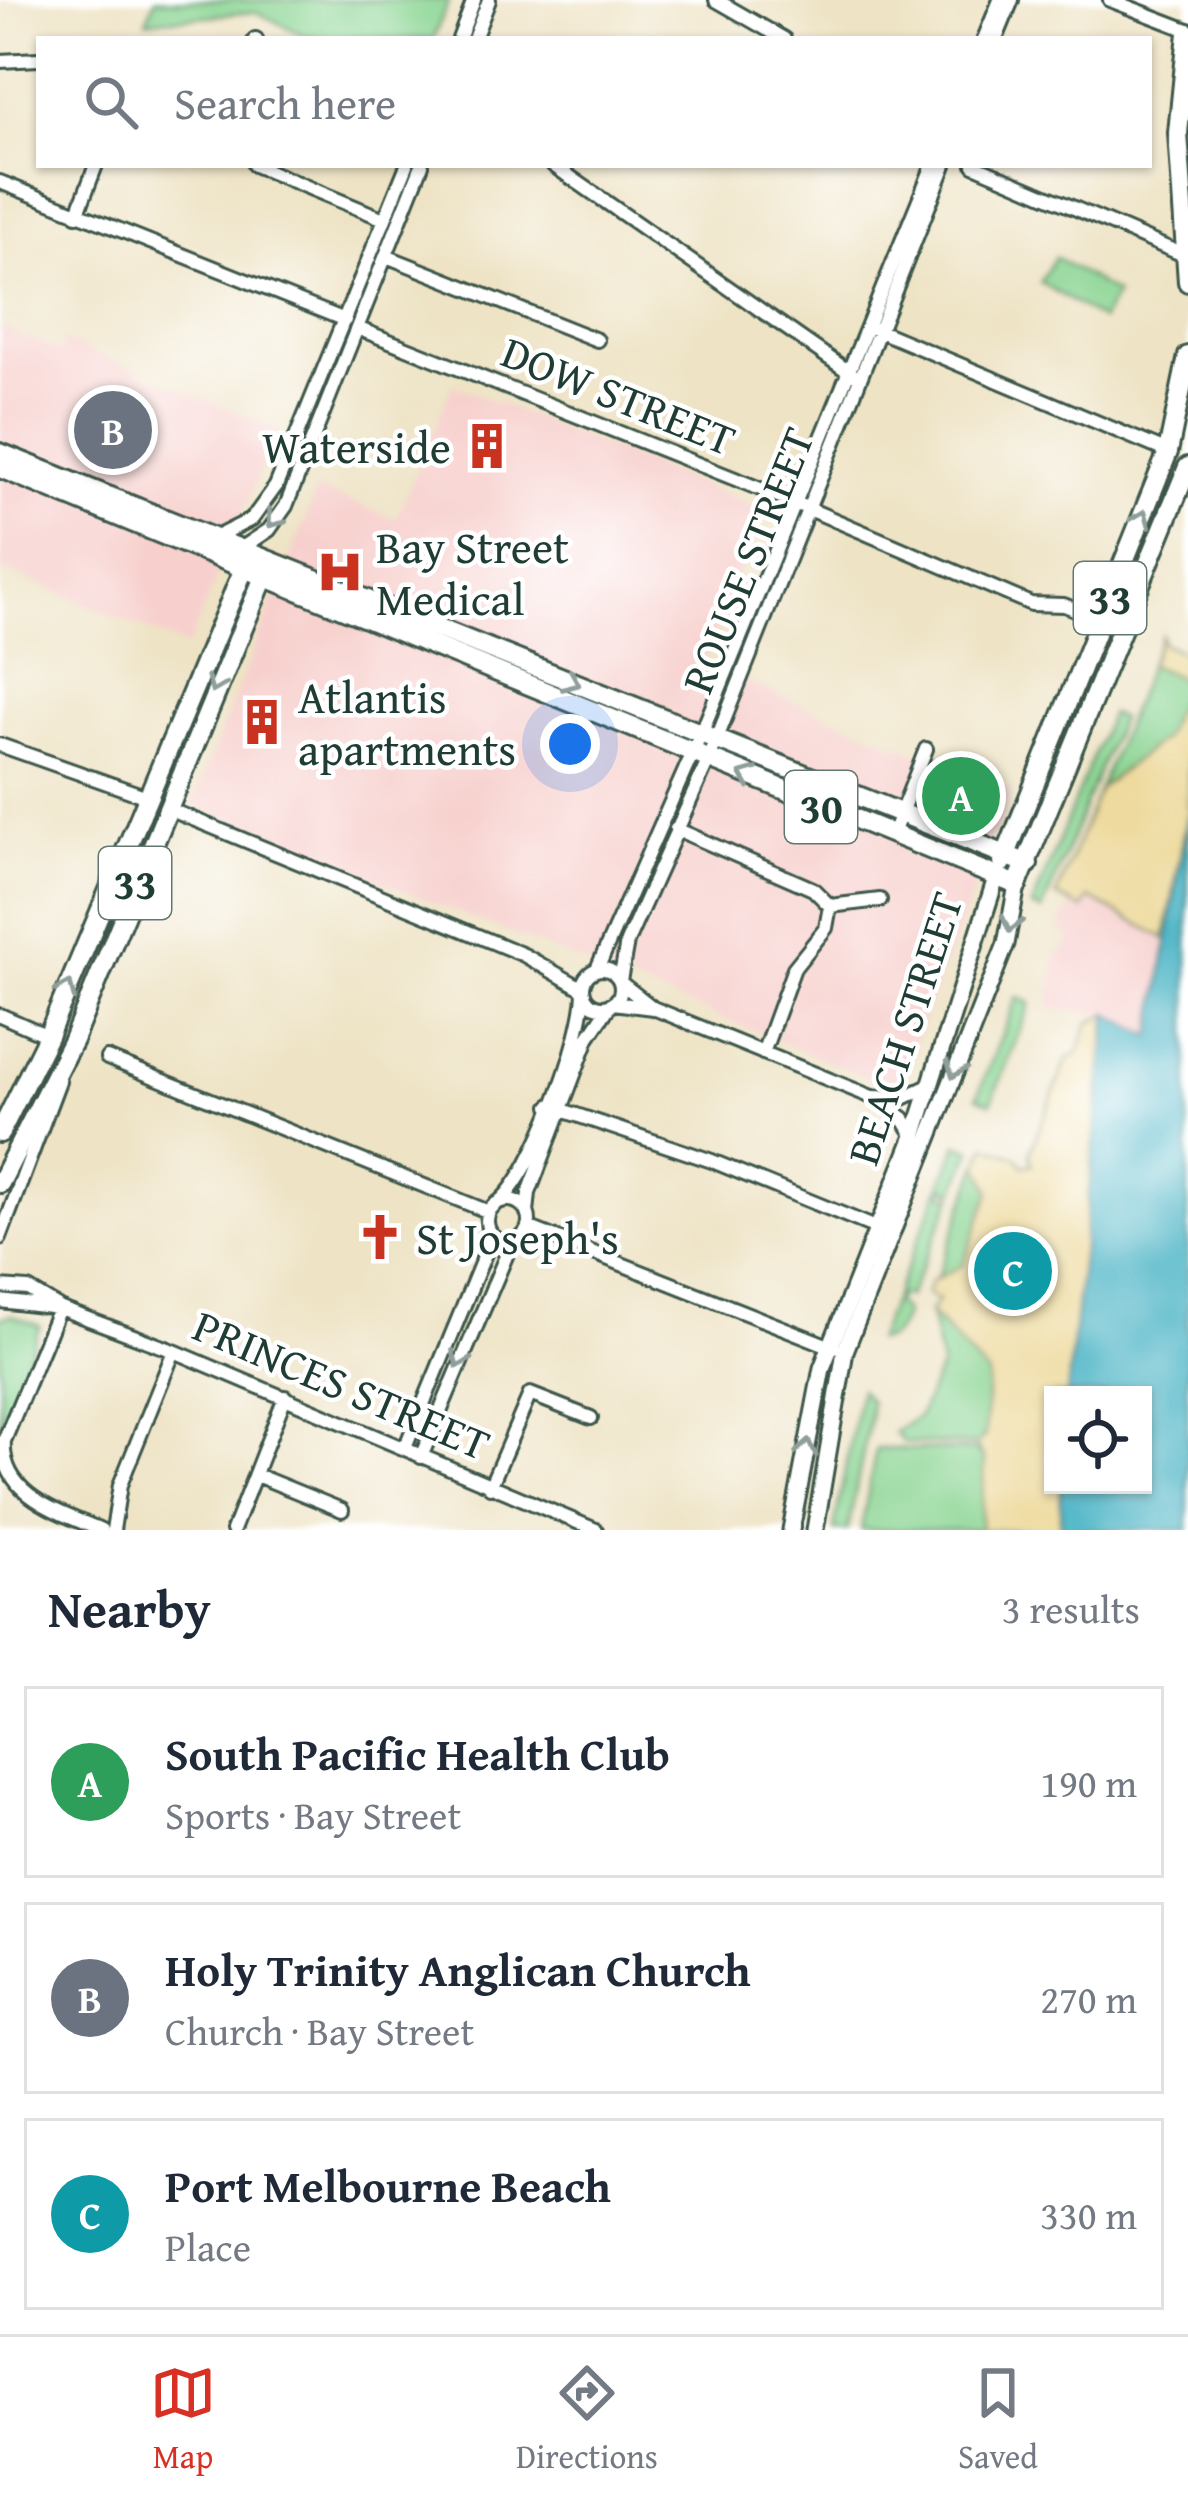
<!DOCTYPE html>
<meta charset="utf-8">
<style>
:root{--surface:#fff;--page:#f2f2f3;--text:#1f2937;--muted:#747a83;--line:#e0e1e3;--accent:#d93025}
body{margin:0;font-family:"Gentium Book Plus",serif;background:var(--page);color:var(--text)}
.controls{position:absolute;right:36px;bottom:36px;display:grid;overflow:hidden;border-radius:0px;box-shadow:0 3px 9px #0004}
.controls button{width:108px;height:108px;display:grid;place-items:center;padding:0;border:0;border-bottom:3px solid var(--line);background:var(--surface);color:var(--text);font:60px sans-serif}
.you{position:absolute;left:570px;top:744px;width:42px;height:42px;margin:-30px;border:9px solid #fff;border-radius:50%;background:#1a73e8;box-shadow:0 0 0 18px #1a73e833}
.badge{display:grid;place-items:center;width:78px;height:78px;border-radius:50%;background:var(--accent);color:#fff;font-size:39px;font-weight:700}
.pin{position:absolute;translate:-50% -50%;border:6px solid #fff;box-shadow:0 3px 12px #0006}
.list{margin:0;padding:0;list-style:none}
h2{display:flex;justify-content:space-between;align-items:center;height:156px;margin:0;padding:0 48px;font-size:51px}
h2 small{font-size:39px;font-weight:400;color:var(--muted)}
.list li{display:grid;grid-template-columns:78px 1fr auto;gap:36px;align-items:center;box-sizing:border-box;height:192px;margin:0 24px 24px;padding:0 24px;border:3px solid var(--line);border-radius:0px}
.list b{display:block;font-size:45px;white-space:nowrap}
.list p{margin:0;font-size:39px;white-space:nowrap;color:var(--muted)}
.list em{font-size:39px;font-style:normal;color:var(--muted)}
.icon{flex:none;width:66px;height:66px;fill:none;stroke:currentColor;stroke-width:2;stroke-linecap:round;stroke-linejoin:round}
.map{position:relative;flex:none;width:1188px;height:1530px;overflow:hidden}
.search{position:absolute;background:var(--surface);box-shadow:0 3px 9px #0004;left:36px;right:36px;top:36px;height:132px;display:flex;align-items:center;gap:30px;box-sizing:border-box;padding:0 42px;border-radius:0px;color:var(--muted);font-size:45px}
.sheet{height:804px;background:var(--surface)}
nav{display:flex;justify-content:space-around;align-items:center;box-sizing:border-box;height:168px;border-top:3px solid var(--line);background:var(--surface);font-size:33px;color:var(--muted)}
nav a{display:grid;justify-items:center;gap:6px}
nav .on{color:var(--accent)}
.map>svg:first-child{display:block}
.built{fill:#f7d0cd}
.green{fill:#89d491;stroke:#548862;stroke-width:3}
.sand{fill:#eeda9e;stroke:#868c69;stroke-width:3}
.water{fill:#45b1c3;stroke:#32777c;stroke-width:3}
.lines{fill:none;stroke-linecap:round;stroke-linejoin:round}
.minor-casing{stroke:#3e564a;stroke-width:18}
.tertiary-casing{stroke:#3e564a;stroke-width:21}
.primary-casing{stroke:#3e564a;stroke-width:24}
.minor{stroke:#fff;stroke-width:12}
.tertiary{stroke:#fff;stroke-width:15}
.primary{stroke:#fff;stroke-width:18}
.oneway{stroke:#8f9e9a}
.labels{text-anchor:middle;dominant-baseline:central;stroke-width:9;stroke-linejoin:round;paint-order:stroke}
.shield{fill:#fff;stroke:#627771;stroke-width:3}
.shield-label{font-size:42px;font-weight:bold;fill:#1f3d34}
.street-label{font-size:45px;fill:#1f3d34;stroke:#fff}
.poi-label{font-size:45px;fill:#1f3d34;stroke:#fff;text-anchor:start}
</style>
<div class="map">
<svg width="1188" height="1530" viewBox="0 0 1188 1530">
<rect width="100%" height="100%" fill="#fff"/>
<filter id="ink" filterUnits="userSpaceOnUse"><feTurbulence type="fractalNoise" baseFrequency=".00833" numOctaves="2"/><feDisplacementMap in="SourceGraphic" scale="24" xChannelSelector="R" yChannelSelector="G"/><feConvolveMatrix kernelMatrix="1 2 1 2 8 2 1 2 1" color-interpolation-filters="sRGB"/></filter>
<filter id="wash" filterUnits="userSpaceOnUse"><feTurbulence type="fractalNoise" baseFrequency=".004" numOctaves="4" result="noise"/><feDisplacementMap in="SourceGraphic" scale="48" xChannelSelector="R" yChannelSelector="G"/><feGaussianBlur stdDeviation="2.7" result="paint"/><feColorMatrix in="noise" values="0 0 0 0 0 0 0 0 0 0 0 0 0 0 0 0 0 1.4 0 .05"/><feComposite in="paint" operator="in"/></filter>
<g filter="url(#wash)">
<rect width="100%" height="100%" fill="#eee3c5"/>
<path class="built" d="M0,316l1,11 59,24 5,-10 212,88 -89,218 -188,-79z
M453,385l310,125 -60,154 309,128 -115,297 -705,-284 125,-316 79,30z
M1088,898l100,52 -19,96 -61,-32 -59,-5 8,-58 6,2 7,-16 -12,-7 14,-26 11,5z"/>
<path class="green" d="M155,0h294l-16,39h-121l-56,-27 -110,9z
M1055,257l61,37 -15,26 -61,-38z
M1149,665l29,12 6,11 -20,50 -65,51z
M1110,714l10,4 -78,193 -10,-4z
M1017,997l14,6 -40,100 -14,-6z
M958,1144l14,6 -18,43 -9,-7 -3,7 11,4 -45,100 -9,-2 -3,8 9,10c-6,15 -11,28 -29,28z
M979,1164l12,27 -28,75 -26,11z
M930,1313l58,62 -3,61 -9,9 -72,-2 -10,-11 25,-16 22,-50z
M11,1315l29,11 -40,99v-107z
M860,1389l10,12v16l-22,113h-14z
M876,1449l100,1 9,10 -5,70h-119z"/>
<path class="sand" d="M1161,636l2,8 25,10v159l-23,125 -76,-40 -6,11 -27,-13 43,-107 64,-51 21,-49 -6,-12 -29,-12z
M1108,1014l-41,381h-14v90h8l-1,45h-80l5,-70 -9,-15 9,-9 3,-61 -58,-62 8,-13 -12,-6 5,-13 32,-16 28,-74 -12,-27 8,-19 31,13 5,8 9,-2 -2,-12 38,-94 10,-3 11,-32z"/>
<path class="water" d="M1188,813v717h-128l1,-45h82v-90h-76l41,-381 44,22z"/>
</g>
<g filter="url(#ink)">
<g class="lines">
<defs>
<path id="minor" d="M716,0l68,39
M1110,0l78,30
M255,39h1
M459,39l15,-39
M474,39l15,-39
M984,39l16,-39
M996,39l16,-39
M0,61l39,-2
M254,165l130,54
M553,165l299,209
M974,165l212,91
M0,182l345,138
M77,215l19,-50
M386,256l211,84
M870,327l298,125
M357,328l431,172 243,104 33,1 43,17
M216,537l36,-18 24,-33 131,-321
M242,548l27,-18 17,-24 136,-341
M0,745l150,53
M166,808l358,147 59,34
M676,829l137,60 17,17 -4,22 -32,40 -31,85
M892,836l34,-87
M830,906l50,-6
M597,969l104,-235 232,-569
M583 988a19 19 0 1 1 38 0a19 19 0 1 1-38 0Z
M620,981l7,-39 81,-181 237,-596
M621,983l32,25
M613,1003l40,5 219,89 31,21 11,18
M0,1015l48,21
M107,1058l382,154
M873,1097l30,1 26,-12
M550,1106l162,55 174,71
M487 1221a21 21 0 1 1 42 0a21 21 0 1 1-42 0Z
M500,1201c36,-32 82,-160 84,-208
M527,1213l2,-20 59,-155 23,-34
M528,1227l306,121
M0,1238l59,-157
M0,1287l28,2 30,18
M0,1301l59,7 115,43 422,179
M59,1308l-55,133c-4,54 55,71 97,89
M405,1448l82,-199 2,-19
M421,1457l91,-215
M256,1475l86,35
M490,1487l40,-93 61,24
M113,1530l7,-45 54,-134
M233,1530l52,-133"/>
<path id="tertiary" d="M791,1530l31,-162 92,-232 82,-258
M815,1530l30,-179 161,-407 11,-59"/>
<path id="primary" d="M1188,33l-10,100 10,149
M0,453l1028,411
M0,468l1017,417 171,-418
M1003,862l165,-410 20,-96
M0,1133l48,-97 200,-477
M0,1183l73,-143 193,-468"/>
</defs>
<use href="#minor" class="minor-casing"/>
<use href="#tertiary" class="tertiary-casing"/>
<use href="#primary" class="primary-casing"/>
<use href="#minor" class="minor"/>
<use href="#tertiary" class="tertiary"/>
<use href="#primary" class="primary"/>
</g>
<defs><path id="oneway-chevron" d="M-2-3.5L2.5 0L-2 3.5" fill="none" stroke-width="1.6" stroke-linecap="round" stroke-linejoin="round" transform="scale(3)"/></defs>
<g class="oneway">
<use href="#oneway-chevron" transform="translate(1142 518) rotate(-68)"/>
<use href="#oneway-chevron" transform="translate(274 520) rotate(129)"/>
<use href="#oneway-chevron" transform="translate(572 682) rotate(23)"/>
<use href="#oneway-chevron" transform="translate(215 685) rotate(112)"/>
<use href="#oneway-chevron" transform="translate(747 776) rotate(-158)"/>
<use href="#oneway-chevron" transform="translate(1011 924) rotate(103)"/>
<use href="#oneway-chevron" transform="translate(67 989) rotate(-67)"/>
<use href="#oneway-chevron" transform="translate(955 1070) rotate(110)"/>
<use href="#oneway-chevron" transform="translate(460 1360) rotate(112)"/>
<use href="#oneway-chevron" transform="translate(807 1448) rotate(-80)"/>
</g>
</g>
<defs>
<symbol id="building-bare" viewBox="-9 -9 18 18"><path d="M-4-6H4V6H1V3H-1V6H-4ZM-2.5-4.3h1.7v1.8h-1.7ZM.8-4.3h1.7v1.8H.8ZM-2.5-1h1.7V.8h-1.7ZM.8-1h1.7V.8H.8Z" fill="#c8321e" stroke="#fff" stroke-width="2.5" paint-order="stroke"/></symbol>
<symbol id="hospital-bare" viewBox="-9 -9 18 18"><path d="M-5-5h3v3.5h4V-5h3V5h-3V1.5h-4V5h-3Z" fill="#c8321e" stroke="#fff" stroke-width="2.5" paint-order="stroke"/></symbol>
<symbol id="church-bare" viewBox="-9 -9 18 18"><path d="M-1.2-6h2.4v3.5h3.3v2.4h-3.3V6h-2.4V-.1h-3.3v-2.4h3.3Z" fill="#c8321e" stroke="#fff" stroke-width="2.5" paint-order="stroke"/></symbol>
</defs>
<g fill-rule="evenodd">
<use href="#building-bare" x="454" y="413" width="66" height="66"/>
<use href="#hospital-bare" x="307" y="539" width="66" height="66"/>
<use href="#building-bare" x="229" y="689" width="66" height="66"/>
<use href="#church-bare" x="347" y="1204" width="66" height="66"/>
</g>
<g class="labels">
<g class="shield">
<rect x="1074" y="562" width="72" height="72" rx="9"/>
<rect x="785" y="771" width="72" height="72" rx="9"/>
<rect x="99" y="847" width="72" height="72" rx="9"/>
</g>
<g class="shield-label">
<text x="1110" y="598">33</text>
<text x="821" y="807">30</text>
<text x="135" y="883">33</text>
</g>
<g class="street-label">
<text transform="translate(619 395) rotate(22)">DOW STREET</text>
<text transform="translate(747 560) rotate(-68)">ROUSE STREET</text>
<text transform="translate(904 1028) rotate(-72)">BEACH STREET</text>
<text transform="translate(342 1384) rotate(23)">PRINCES STREET</text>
</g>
<g class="poi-label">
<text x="451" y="446" text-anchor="end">Waterside</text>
<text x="376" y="546">Bay Street<tspan x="376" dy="52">Medical</tspan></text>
<text x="298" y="696">Atlantis<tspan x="298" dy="52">apartments</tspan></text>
<text x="416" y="1237">St Joseph's</text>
</g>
</g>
</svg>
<div class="controls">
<button><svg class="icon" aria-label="locate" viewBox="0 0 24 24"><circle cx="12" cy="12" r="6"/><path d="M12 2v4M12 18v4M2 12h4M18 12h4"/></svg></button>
</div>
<div class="you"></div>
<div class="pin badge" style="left:961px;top:796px;background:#2e9e5b">A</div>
<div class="pin badge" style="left:113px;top:430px;background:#6b7280">B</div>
<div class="pin badge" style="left:1013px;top:1271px;background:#0f9aa8">C</div>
<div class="search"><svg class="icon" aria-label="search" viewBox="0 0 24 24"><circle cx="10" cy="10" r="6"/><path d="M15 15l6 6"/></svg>Search here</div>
</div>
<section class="sheet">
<h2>Nearby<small>3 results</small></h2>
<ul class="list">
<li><span class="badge" style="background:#2e9e5b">A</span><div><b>South Pacific Health Club</b><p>Sports · Bay Street</p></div><em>190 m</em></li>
<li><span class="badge" style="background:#6b7280">B</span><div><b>Holy Trinity Anglican Church</b><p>Church · Bay Street</p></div><em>270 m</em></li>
<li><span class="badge" style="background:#0f9aa8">C</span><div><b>Port Melbourne Beach</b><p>Place</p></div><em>330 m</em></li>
</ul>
</section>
<nav>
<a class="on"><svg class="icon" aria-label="map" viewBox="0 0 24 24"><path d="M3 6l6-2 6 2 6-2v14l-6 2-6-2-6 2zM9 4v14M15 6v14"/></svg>Map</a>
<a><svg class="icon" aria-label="directions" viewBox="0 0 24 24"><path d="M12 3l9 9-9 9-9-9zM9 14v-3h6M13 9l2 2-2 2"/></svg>Directions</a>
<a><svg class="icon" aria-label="saved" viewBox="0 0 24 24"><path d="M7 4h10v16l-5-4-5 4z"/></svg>Saved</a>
</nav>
